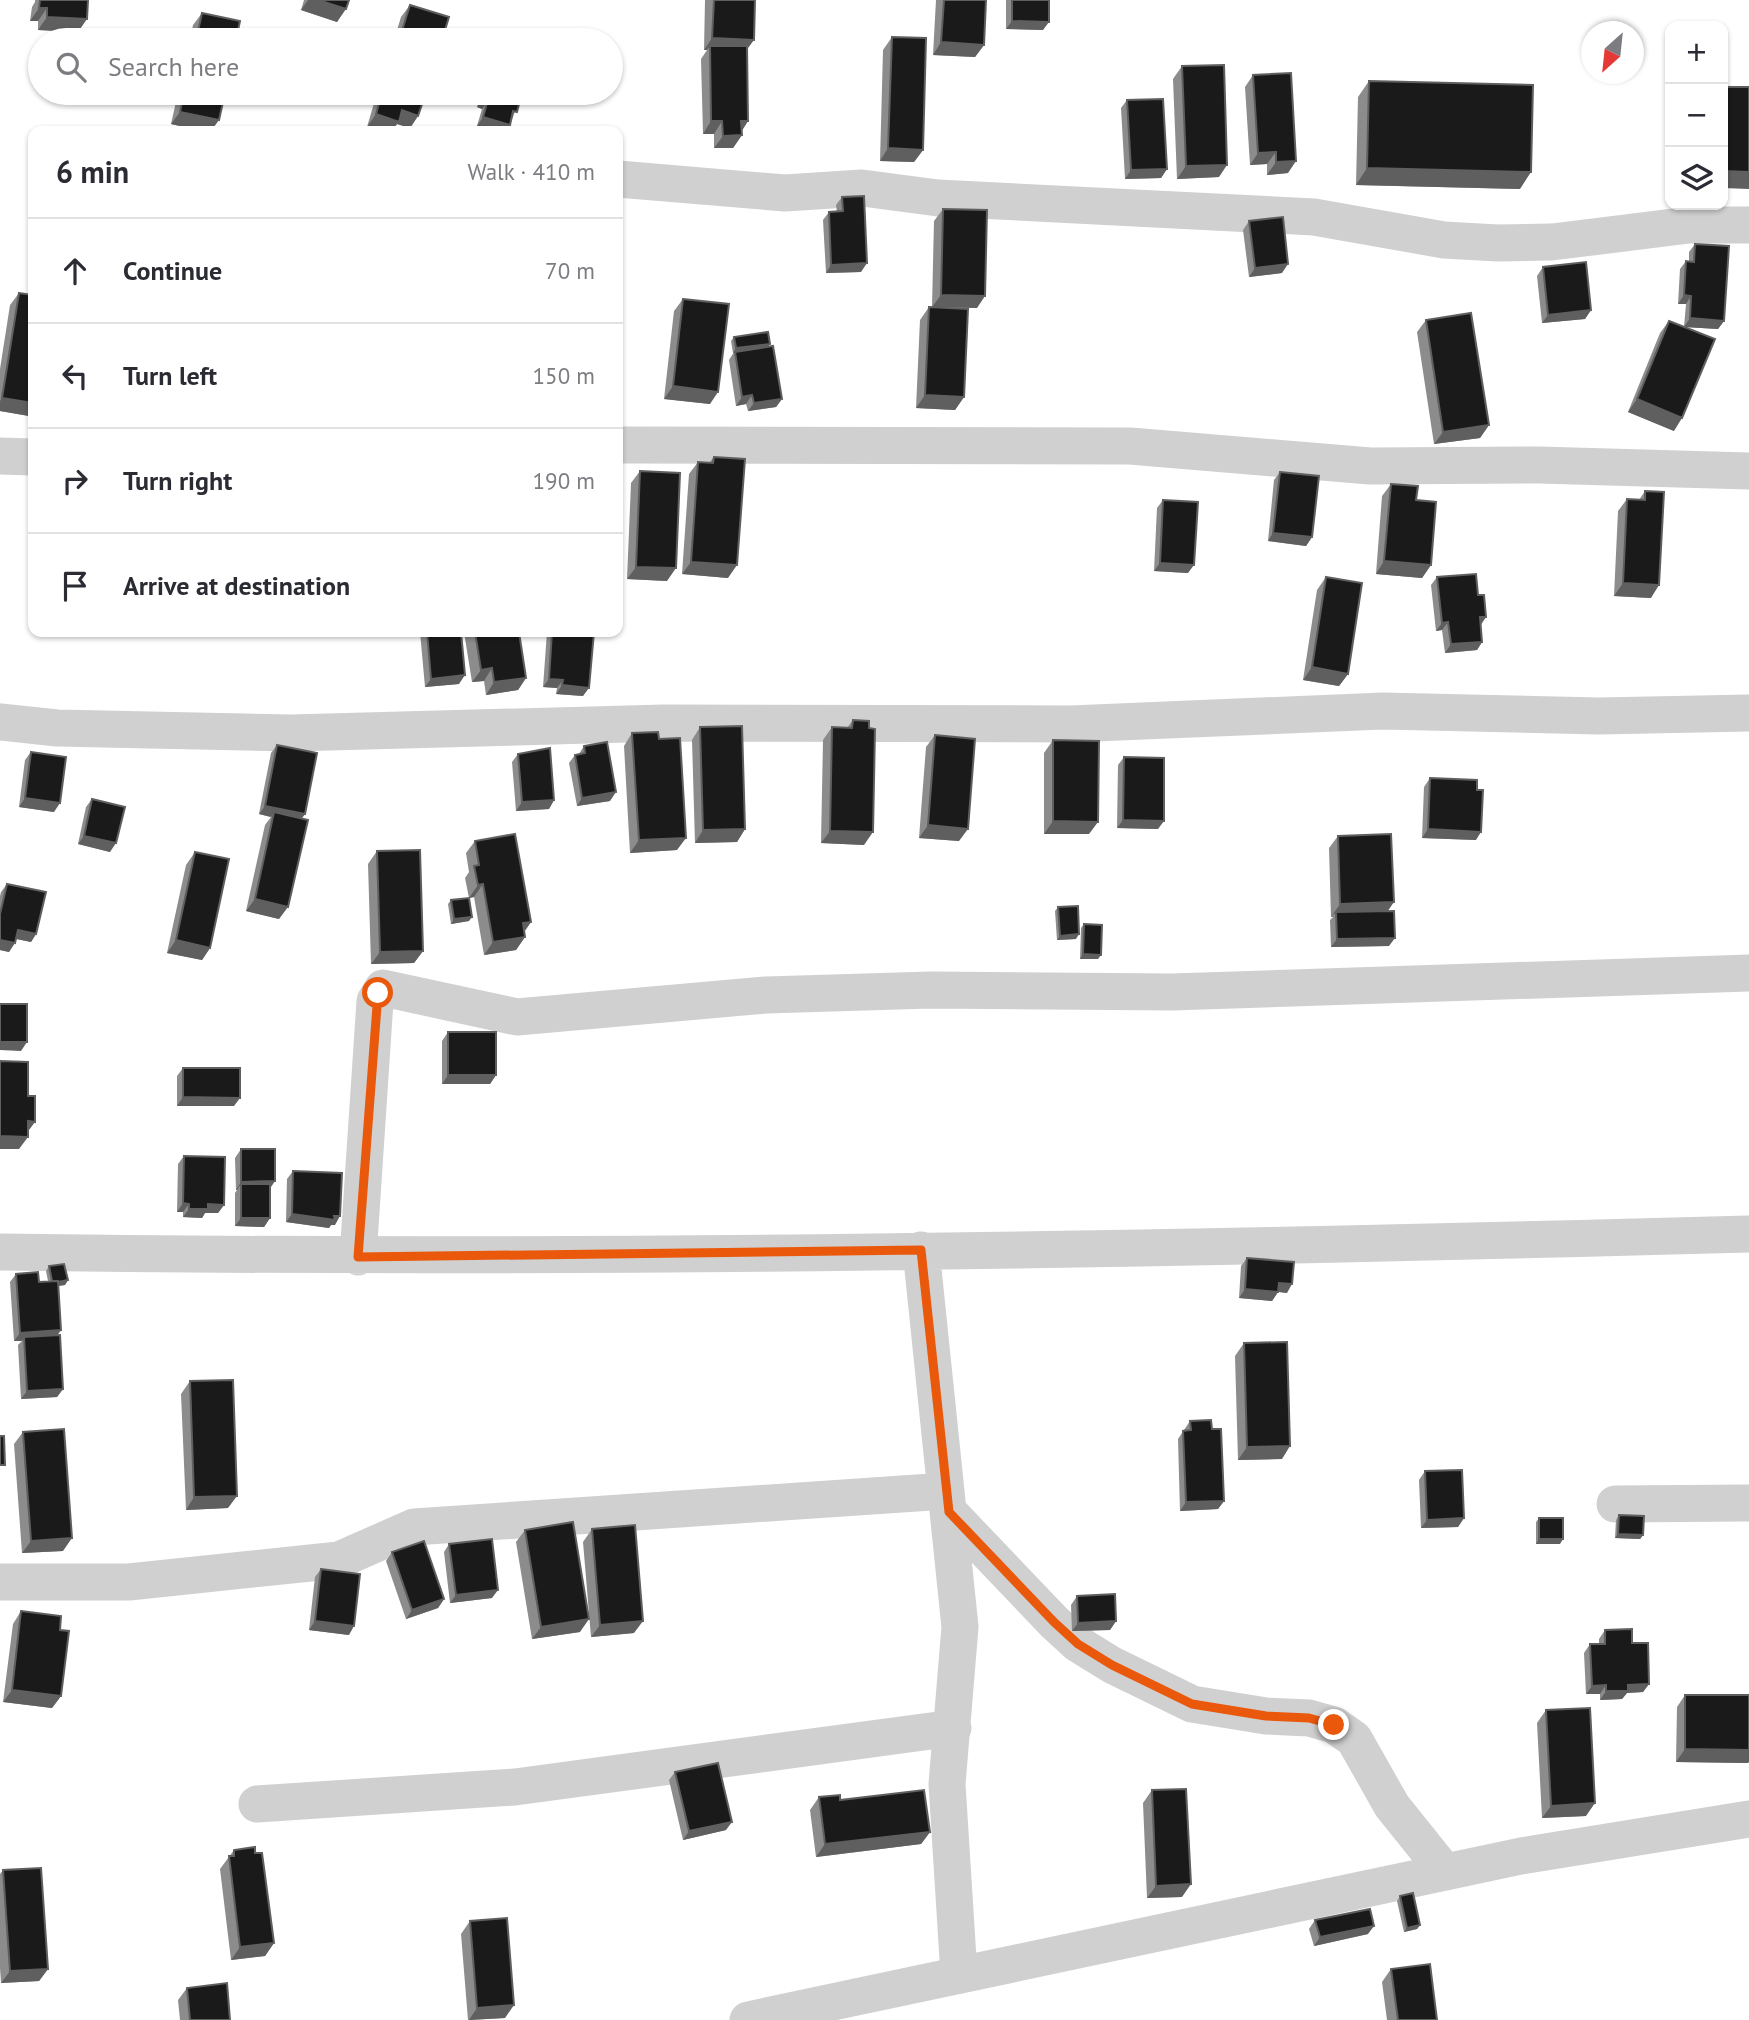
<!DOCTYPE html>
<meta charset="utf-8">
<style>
:root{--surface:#fff;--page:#f7f7f7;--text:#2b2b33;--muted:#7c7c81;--line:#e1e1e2}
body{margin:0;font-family:"PT Sans",sans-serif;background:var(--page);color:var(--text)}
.controls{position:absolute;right:21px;top:21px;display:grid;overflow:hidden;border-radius:14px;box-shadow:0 2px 5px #0004}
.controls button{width:63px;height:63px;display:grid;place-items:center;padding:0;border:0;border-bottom:2px solid var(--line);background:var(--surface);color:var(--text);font:35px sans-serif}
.compass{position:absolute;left:1581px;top:21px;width:63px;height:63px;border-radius:50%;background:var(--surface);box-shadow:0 2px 5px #0004;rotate:207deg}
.stop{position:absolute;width:21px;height:21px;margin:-16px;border:5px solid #ea580c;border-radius:50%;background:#fff}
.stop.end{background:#ea580c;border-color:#fff;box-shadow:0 2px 7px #0008}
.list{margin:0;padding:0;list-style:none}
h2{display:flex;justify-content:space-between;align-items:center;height:91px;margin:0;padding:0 28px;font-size:30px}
h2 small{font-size:23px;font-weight:400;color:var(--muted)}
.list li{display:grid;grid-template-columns:46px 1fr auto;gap:21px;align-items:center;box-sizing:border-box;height:105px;padding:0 28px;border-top:2px solid var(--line)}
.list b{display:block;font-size:26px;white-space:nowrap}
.list em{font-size:23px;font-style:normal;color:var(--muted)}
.icon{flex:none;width:38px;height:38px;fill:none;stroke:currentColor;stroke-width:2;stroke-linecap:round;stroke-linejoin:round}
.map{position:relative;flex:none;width:1749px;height:2020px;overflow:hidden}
.search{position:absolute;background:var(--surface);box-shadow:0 2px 5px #0004;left:28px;top:28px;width:595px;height:77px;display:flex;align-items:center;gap:18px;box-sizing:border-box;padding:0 24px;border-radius:38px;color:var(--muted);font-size:26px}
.panel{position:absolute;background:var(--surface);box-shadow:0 2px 5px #0004;left:28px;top:126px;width:595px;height:511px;border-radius:14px}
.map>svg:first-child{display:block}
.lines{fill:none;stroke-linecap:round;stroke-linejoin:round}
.minor{stroke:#d0d0d0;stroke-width:37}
.wall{fill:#8c8c8c}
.shaded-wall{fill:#5f5f5f}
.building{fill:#1a1a1a;stroke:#5f5f5f;stroke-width:2}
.route{stroke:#ea580c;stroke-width:9}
</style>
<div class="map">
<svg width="1749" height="2020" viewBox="0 0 1749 2020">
<rect width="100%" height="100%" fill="#fff"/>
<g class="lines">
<path class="minor" d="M618,179l167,14 77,-5 76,10 376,19 130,23 54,3 54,-1 137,-17h60
M618,445l512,1 240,20 169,-1 210,6
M0,456l33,1
M0,722l57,6 234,5 373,-10 407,1 312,-13 216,5 150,-3
M921,1250l39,377 -13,157 12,191
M0,1252c583,8 1166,-2 1749,-18
M358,1257l17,-256 8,-13 134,29 249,-22 165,-5 241,2 577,-19
M1615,1504l134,-1
M949,1512l105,110 24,22 34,21 80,39 74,12 43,2 25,7 20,14 38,67 53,66
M0,1582h129l210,-22 75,-33 532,-36
M257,1804l258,-17 438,-59
M748,2020l773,-164 228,-37"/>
</g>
<path class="wall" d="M35,0h53l-10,32 -40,-2v-9h-8l2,-14 3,-5z
M304,0h45l-12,22 -36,-12z
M705,0h50l-8,49 1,72 -7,10 1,4 -9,13h-19v-14h-11l-2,-75 6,-9h-3z
M936,0h50l-2,45 -9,12 -42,-2z
M1006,0h43l-6,30 -37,-1z
M410,5l32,35h-48l7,-23z
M202,13l34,27h-46l3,-15z
M892,37l31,113 -9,12 -34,-1 3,-111z
M1182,66l37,111 -42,2 -4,-100z
M1253,75l35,98 -21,2v-11l-17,1 -5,-78z
M1369,81l151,108 -164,-4 2,-88z
M178,93h47l-14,38h-9l-31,-7z
M377,93h49l-8,23 -8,12 -13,-4 -5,7h-12l-13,-4z
M481,93h41l-12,32 -5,6h-8l-20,-5 5,-17 -5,-2z
M1127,100l40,69 -6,9 -36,1 -4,-71z
M842,197l19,75 -35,1 -3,-53 6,-8h8l-1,-7z
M943,209l34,99 -45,-1 2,-86z
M1249,221l33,52 -33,4 -6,-47z
M1695,244l29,77 -6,8 -34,-2 2,-23h-8l2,-35 6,-8h3v-9z
M1543,267l48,43 -6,9 -43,4 -5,-47z
M19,293l14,2v115l-4,6 -29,-5v-42l10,-64z
M683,299l27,105 -46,-5 10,-88z
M929,307l35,90 -9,13 -39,-2 4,-88z
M1426,320l63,105 -9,13 -46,6 -17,-112z
M1669,321l5,110 -46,-19 32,-79z
M734,337l36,7 -3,3 15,52 -6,8 -28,4 -2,-7 -10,2 -7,-46 5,-8 -1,1 -2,-12z
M714,457l14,121 -46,-4 7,-100 9,-12 11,1z
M640,471l27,110 -40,-2 4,-96z
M1280,472l32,65 -6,9 -38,-5 6,-61z
M1391,484l25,16 15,65 -9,13 -46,-4 6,-78z
M1645,491l6,107 -37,-2 4,-85 9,-12 12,1z
M1163,500l25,73 -34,-2 3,-63z
M1326,577l22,97 -9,12 -36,-6 14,-90z
M1437,577l41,18 8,22 -5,8 1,17 -5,8 -32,3 -3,-23 -6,1 -5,-46z
M420,632h41l-2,52 -34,3z
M464,632h55l7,46 -8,12 -32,5 -2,-14 -12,1z
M547,632h47l-11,64 -27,-2 1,-6 -14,-1z
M853,720l11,125 -43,-2 2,-103 9,-13 15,1z
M700,727l45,102 -8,13 -42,1 -3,-103z
M632,733l27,6 18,111 -47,3 -6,-107z
M935,735l24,106 -40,-3 7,-91z
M1053,740l36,94h-45v-81z
M277,745l28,69 -4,5 -22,100 -33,-8 19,-86 6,-8 -12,-3 12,-61z
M584,746l26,55 -33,5 -8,-43 6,-8 4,-1z
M31,752l23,60 -35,-5 6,-47z
M518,754l36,46 -5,9 -33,2 -4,-49z
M1124,757l34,72 -41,-1 1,-63z
M1430,778l47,12 -1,50 -54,-2 2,-51z
M92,799l18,53 -32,-8 8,-37z
M1338,836l50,75 1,35 -58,1 -1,-27 3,-3h-2l-2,-69z
M475,841l56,81 -7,10 1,5 -9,13 -32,5 -10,-58 -5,1 -4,-20 4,-6 -3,-19z
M377,851l46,100 -9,12 -43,1 -3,-100z
M195,852l15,96 -8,12 -35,-7 19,-88z
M7,884l29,50 -5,8 -15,-3 -7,13 -9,-2v-54l1,-4z
M451,900l18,21 -18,3 -3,-20z
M1058,907l18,32 -19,1 -2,-29z
M1084,924l14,35h-18l1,-31z
M448,1032l48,43 -6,9h-48v-43z
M183,1068l51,38h-57v-30z
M241,1149l29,39v30l-6,9 -29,-1v-33l2,-3h-1l-1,-32z
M184,1156l40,49 -6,8h-13l-3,5 -19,-1v-5h-6l1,-48z
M293,1171l42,54h-4l-2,3 -43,-6 1,-43z
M1247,1258l40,35 -9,-1 -6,9 -33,-3 2,-32z
M49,1266l19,14 -3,5 -7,1v49l5,54 -6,8 -36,2 -3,-54 4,-4h-8l-4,-59 6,-8 23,8 9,-1 -2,-10z
M1244,1343l38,116 -44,1 -3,-104z
M190,1381l38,127 -42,2 -5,-116z
M1190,1421l22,8 12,72 -6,8 -38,2 -2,-72z
M23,1432l40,119 -41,2 -8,-109z
M1425,1471l39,47 -6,9 -37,1 -2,-48z
M1619,1515l24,20 -3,4 -25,-1 1,-18z
M1539,1518l21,26h-24v-22z
M592,1529l42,104 -43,4 -8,-95z
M525,1530l55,102 -48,7 -16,-97z
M449,1544l43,54 -42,5 -6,-51z
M392,1552l52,47 -6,9 -32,11 -20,-58z
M321,1569l28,66 -40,-5 6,-53z
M1077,1596l39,25 -6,9 -38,1 -1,-26z
M21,1611l39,19 1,66 -9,12 -49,-6 10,-78z
M1605,1630l27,13 17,41 -6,8 -16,1 -5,6 -22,1v-6h-14l-2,-41 6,-9h9v-5z
M1685,1695l63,68 -72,-1 1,-55z
M1546,1710l40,106 -44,2 -5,-95z
M675,1772l51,58 -43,10 -14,-60z
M1152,1790l30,107 -35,1 -4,-95z
M819,1797l21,3 90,32 -9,12 -105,13 -6,-47z
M234,1850l40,93 -9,13 -34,4 -11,-91z
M3,1870l45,99 -9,12 -38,2 -1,-15v-94z
M1400,1896l20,29 -3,4 -13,3 -7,-31z
M1315,1920l53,14 -54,12 -5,-17z
M470,1921l35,97 -37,2 -7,-86z
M1391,1969l46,51h-50l-5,-38z
M187,1988l43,32h-50l-2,-20z"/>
<path class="shaded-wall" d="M308,0h10l28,9 -9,13 -36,-12z
M39,8h8l-9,13h-8z
M47,17l40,2 -9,13 -40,-2z
M1012,21l37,1 -6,8 -37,-1z
M712,38l42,2 -9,12 -35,-6 -3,4h-3z
M941,42l43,3 -9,12 -42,-2z
M483,99l5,1 -6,9 -5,-2z
M402,110l16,6 -8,12 -13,-4 -5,7h-12l-13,-4 9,-13z
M180,112l39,8 -8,11h-9l-31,-7z
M483,117l27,8 -5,6h-8l-20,-5z
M711,121h11l-8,13h-11z
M741,121h7l-8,13z
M742,135l-9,13h-19l9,-12z
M888,148l35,2 -9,12 -34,-1z
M1276,152l-9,12 -17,1 8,-12z
M1296,161l-8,12 -21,2 9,-13z
M1227,165l-8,12 -42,2 9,-13z
M1367,168l164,4 -11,17 -164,-4z
M1167,169l-6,9 -36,1 6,-9z
M1723,171l26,1v17l-26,-1z
M867,263l-6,9 -35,1 5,-8z
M1288,264l-6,9 -33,4 6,-9z
M941,295l44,1 -8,12 -45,-1z
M1684,295l7,1 -5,8h-8z
M1591,310l-6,9 -43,4 6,-8z
M1690,318l34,3 -6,8 -34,-2z
M770,344l-3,4 -34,5 3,-5z
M673,386l45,6 -8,12 -46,-5z
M752,395l-6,9 -10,2 6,-9z
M925,395l39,2 -9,13 -39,-2z
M2,398l31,5v7l-4,6 -29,-5v-10z
M782,399l-6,8 -28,4 6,-8z
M1637,399l45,19 -8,13 -46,-19z
M1489,425l-9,13 -46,6 9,-12z
M1273,533l39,4 -6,9 -38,-5z
M1384,561l47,4 -9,13 -46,-4z
M691,562l46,3 -9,13 -46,-4z
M1160,563l34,2 -6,8 -34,-2z
M636,567l40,1 -9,13 -40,-2z
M1623,583l36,2 -8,13 -37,-2z
M1480,617h6l-6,8z
M1448,622l-6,8 -6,1 6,-8z
M1482,642l-5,8 -32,3 6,-9z
M1312,667l36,7 -9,12 -36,-6z
M492,668l-8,13 -12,1 9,-12z
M465,675l-6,9 -34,3 6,-8z
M526,678l-8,12 -32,5 8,-13z
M549,679l14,1 -6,8 -14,-1z
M562,685l27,3 -6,8 -27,-2z
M616,792l-6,9 -33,5 5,-8z
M25,798l35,5 -6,9 -35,-5z
M554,800l-5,9 -33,2 6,-9z
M265,806l40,8 -6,8 -25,-10 -3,5 -12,-3z
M1123,820l41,1 -6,8 -41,-1z
M1053,821l45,1 -9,12h-45z
M928,825l40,4 -9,12 -40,-3z
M745,829l-8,13 -42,1 8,-13z
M1428,829l53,3 -5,8 -54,-2z
M830,831l43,1 -9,13 -43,-2z
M84,836l32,7 -6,9 -32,-8z
M686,838l-9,12 -47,3 9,-13z
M483,884l-9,13 -5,1 9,-13z
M255,899l33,8 -9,12 -33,-8z
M1394,902l-9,13 -49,-3 -5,5 9,-13z
M472,917l-3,4 -18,3 3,-5z
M531,922l-9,13 1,-12z
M18,930l18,4 -5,8 -19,-4z
M1079,934l-3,5 -19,1 3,-4z
M525,937l-9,13 -32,5 9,-13z
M1395,938l-6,8 -58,1 6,-8z
M0,940l15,3 -6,9 -9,-2z
M176,940l34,8 -8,12 -35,-7z
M423,951l-9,12 -43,1 9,-12z
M1083,954l18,1 -3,4h-18z
M0,1042h27l-6,9 -21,-1z
M448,1075h48l-6,9h-48z
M183,1097l57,1 -6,8h-57z
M28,1121l7,1 -9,12z
M0,1136l28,1 -9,12h-19z
M275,1181l-6,9 -28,-6 -4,6h-1l5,-8z
M183,1203l6,1 -6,8h-6z
M208,1204l16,1 -6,8h-13l-3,5 -19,-1 6,-8z
M292,1214l42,2h6l-5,9h-4l-2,3 -43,-6z
M241,1218h29l-6,9 -29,-1z
M68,1280l-3,5 -16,2 3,-4z
M1279,1283l13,1 -5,9 -14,-2z
M1245,1289l33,3 -6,9 -33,-3z
M61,1330l-6,9 -31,-2 -2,4h-8l6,-8z
M63,1389l-6,8 -36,2 6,-8z
M1290,1446l-8,13 -44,1 9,-13z
M237,1496l-9,12 -42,2 8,-13z
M1224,1501l-6,8 -38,2 6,-9z
M1464,1518l-6,9 -37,1 6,-8z
M1618,1534l25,1 -3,4 -25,-1z
M72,1538l-9,13 -41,2 9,-12z
M1539,1539h24l-3,5h-24z
M498,1590l-6,8 -42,5 6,-8z
M444,1599l-6,9 -32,11 6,-9z
M589,1619l-9,13 -48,7 9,-12z
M315,1621l39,5 -5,9 -40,-5z
M643,1621l-9,12 -43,4 9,-12z
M1116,1621l-6,9 -38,1 6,-8z
M1649,1684l-6,8 -16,1 -5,6 -22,1 6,-9 22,-6z
M1606,1685l-6,9h-14l6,-8z
M12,1690l49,6 -9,12 -49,-6z
M1685,1749l64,1v12l-1,1 -72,-1z
M1595,1803l-9,13 -44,2 9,-12z
M732,1822l-6,8 -43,10 6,-9z
M930,1832l-9,12 -105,13 9,-13z
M1191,1884l-9,13 -35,1 9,-12z
M1420,1925l-3,4 -13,3 3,-4z
M1374,1926l-6,8 -54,12 6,-9z
M274,1943l-9,13 -34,4 9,-13z
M48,1969l-9,12 -38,2 9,-12z
M514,2005l-9,13 -36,2 8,-12z"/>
<path class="building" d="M40,0h48l-1,19 -40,-2v-9h-8z
M318,0h31l-3,9z
M714,0h41l-1,40 -42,-2z
M944,0h42l-2,45 -43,-3z
M1012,0h37v22l-37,-1z
M410,5l39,12 -7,23h-43z
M202,13l38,8 -4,19h-40z
M892,37l34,1 -3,112 -35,-2z
M710,46h37l1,75h-7l1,14 -19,1 -1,-15h-11z
M1224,65l3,100 -41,1 -4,-100z
M1291,73l5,88 -20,1v-10l-18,1 -5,-78z
M1369,81l164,4 -2,87 -164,-4z
M1723,87h26v85l-26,-1z
M184,93h41l-6,27 -39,-8z
M382,93h44l-8,23 -16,-6 -3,12 -23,-8z
M485,93h37l-5,19 -4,-1 -3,14 -27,-8 5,-17 -5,-1z
M1163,99l4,70 -36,1 -4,-70z
M864,196l3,67 -36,2 -2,-53 14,-1 -1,-14z
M943,209l44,1 -2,86 -44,-1z
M1283,217l5,47 -33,4 -6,-47z
M1695,244l34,2 -5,75 -34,-3 1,-22 -7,-1 2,-34 8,1z
M1586,262l5,48 -43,5 -5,-48z
M19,293l14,2v108l-31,-5z
M683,299l46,5 -11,88 -45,-6z
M929,307l39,2 -4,88 -39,-2z
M1471,313l18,112 -46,7 -17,-112z
M1669,321l46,18 -33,79 -45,-19z
M768,332l2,12 -34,4 -2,-11z
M773,346l9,53 -28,4 -2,-8 -10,2 -7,-45z
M714,457l31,2 -8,106 -46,-3 7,-100 15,1z
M640,471l40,2 -4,95 -40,-1z
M1280,472l39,4 -7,61 -39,-4z
M1391,484l27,2 -2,14 20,2 -5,63 -47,-4z
M1645,491l19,1 -5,93 -36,-2 4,-84 18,1z
M1163,500l35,2 -4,63 -34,-2z
M1476,574l2,21h6l2,22h-6l2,25 -31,2 -3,-22 -6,1 -5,-46z
M1326,577l36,6 -14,91 -36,-7z
M427,632h34l4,43 -34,4z
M475,632h44l7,46 -32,4 -2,-14 -11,2z
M552,632h42l-5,56 -27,-3 1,-5 -14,-1z
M853,720l16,1v7l6,1 -2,103 -43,-1 2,-104 20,1z
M742,726l3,103 -42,1 -3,-103z
M658,732l1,7 21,-1 6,100 -47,2 -7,-107z
M935,735l40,4 -7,90 -40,-4z
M1053,740l46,1 -1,81 -45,-1z
M607,742l9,50 -34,6 -7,-43 10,-2 -1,-7z
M277,745l40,8 -12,61 -40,-8z
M550,748l4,52 -32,2 -4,-48z
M31,752l35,5 -6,46 -35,-5z
M1124,757l40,1v63l-41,-1z
M1430,778l47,2v10h6l-2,42 -53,-3z
M92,799l33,8 -9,36 -32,-7z
M274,812l34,8 -20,87 -33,-8z
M515,834l16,88 -8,1 2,14 -32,5 -10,-58 -5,1 -4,-19 5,-1 -4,-24z
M1391,834l3,68 -54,2 -2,-68z
M420,850l3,101 -43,1 -3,-101z
M195,852l34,7 -19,89 -34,-8z
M7,884l39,8 -10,42 -18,-4 -3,13 -15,-3v-26z
M469,898l3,19 -18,2 -3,-19z
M1078,906l1,28 -19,2 -2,-29z
M1394,911l1,27 -58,1 -1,-27z
M1084,924l18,1 -1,30 -18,-1z
M0,1004h27v38h-27z
M448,1032h48v43h-48z
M0,1061l28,1v34h7v26l-7,-1v16l-28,-1z
M183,1068h57v30l-57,-1z
M241,1149h34v32l-34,1z
M184,1156l41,1 -1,48 -16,-1v5h-19v-5l-6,-1z
M293,1171l49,2 -2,43h-6l1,4 -43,-6z
M241,1184h29v34h-29z
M1247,1258l47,4 -2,22 -13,-1 -1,9 -33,-3z
M64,1264l4,16 -10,2v-1h-6l-3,-15z
M38,1272l1,10 19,-1 3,49 -41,3 -4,-59z
M60,1335l3,54 -36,2 -3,-54z
M1287,1342l3,104 -43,1 -3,-104z
M233,1380l4,116 -43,1 -4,-116z
M1211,1420l1,9h9l3,72 -38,1 -3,-71 8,-1 -1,-9z
M64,1429l8,109 -41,3 -8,-109z
M0,1436h4l1,29h-5z
M1462,1470l2,48 -37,2 -2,-49z
M1619,1515l25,1 -1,19 -25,-1z
M1539,1518h24v21h-24z
M573,1522l16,97 -48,8 -16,-97z
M635,1525l8,96 -43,4 -8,-96z
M492,1539l6,51 -42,5 -7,-51z
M424,1541l20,58 -32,11 -20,-58z
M321,1569l39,5 -6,52 -39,-5z
M1115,1594l1,27 -38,2 -1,-27z
M21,1611l40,5 -1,14 9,1 -8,65 -49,-6z
M1632,1629v14h16l1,41 -21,1v6h-22v-6l-14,1 -2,-42h15v-14z
M1685,1695h64v55l-64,-1z
M1590,1708l5,95 -44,3 -5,-96z
M718,1763l14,59 -43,9 -14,-59z
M1186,1789l5,95 -35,2 -4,-96z
M924,1790l6,42 -105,12 -6,-47 21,-2v5z
M255,1847v6h7l12,90 -34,4 -11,-91h5v-6z
M41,1868l7,101 -38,2 -7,-101z
M1413,1893l7,32 -13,3 -7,-32z
M1370,1909l4,17 -54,11 -5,-17z
M507,1918l7,87 -37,3 -7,-87z
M1430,1964l7,56h-39l-7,-51z
M227,1983l3,37h-40l-3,-32z"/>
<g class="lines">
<path class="route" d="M378,993l-20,264 563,-7 28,262 105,110 24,22 34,21 80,39 74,12 43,2 25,7"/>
</g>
</svg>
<div class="controls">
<button>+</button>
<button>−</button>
<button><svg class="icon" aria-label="layers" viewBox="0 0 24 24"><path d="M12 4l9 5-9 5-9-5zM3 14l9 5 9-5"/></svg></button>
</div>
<svg class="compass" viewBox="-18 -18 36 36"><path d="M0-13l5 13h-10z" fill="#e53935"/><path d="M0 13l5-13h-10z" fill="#7c7c81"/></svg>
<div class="stop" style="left:378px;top:993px"></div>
<div class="stop end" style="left:1334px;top:1725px"></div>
<div class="search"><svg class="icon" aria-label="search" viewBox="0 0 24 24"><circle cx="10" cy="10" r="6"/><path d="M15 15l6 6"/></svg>Search here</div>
<section class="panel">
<h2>6 min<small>Walk · 410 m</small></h2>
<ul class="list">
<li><svg class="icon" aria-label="ahead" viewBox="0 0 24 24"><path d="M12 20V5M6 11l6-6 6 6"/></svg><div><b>Continue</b></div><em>70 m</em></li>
<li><svg class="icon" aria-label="left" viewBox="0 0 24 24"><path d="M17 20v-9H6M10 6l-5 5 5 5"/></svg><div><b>Turn left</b></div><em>150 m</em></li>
<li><svg class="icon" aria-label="right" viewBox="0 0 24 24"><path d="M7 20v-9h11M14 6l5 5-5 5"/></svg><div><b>Turn right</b></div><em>190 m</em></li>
<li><svg class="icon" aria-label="arrive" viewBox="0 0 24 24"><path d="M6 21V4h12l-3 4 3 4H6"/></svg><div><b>Arrive at destination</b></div></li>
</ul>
</section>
</div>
